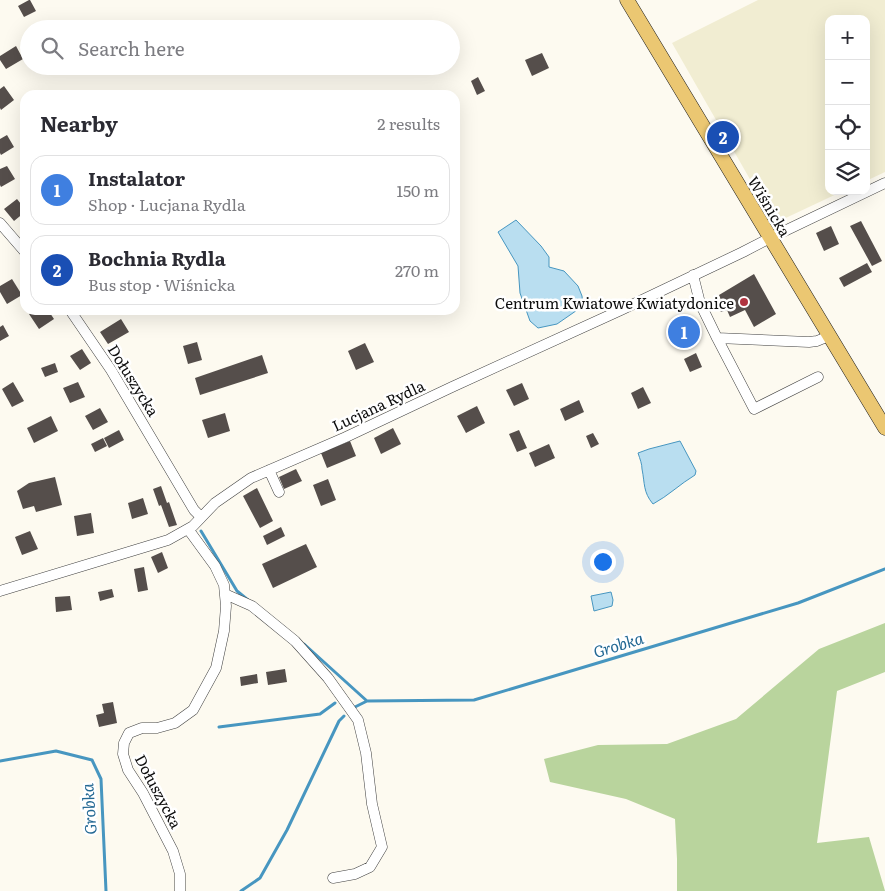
<!DOCTYPE html>
<meta charset="utf-8">
<style>
:root{--surface:#fff;--page:#f7f7f7;--text:#2b2b33;--muted:#7c7c81;--line:#e1e1e2;--accent:#2563eb}
body{margin:0;font-family:Literata,serif;background:var(--page);color:var(--text)}
.controls{position:absolute;right:15px;top:15px;display:grid;overflow:hidden;border-radius:10px;box-shadow:0 5px 20px #0002}
.controls button{width:45px;height:45px;display:grid;place-items:center;padding:0;border:0;border-bottom:1px solid var(--line);background:var(--surface);color:var(--text);font:25px sans-serif}
.you{position:absolute;left:602px;top:561px;width:18px;height:18px;margin:-12px;border:4px solid #fff;border-radius:50%;background:#1a73e8;box-shadow:0 0 0 8px #1a73e833}
.badge{display:grid;place-items:center;width:32px;height:32px;border-radius:50%;background:var(--accent);color:#fff;font-size:16px;font-weight:700}
.pin{position:absolute;translate:-50% -50%;border:2px solid #fff;box-shadow:0 1px 5px #0006}
.list{margin:0;padding:0;list-style:none}
h2{display:flex;justify-content:space-between;align-items:center;height:65px;margin:0;padding:0 20px;font-size:21px}
h2 small{font-size:16px;font-weight:400;color:var(--muted)}
.list li{display:grid;grid-template-columns:32px 1fr auto;gap:15px;align-items:center;box-sizing:border-box;height:70px;margin:0 10px 10px;padding:0 10px;border:1px solid var(--line);border-radius:15px}
.list b{display:block;font-size:19px;white-space:nowrap}
.list p{margin:0;font-size:16px;white-space:nowrap;color:var(--muted)}
.list em{font-size:16px;font-style:normal;color:var(--muted)}
.icon{flex:none;width:28px;height:28px;fill:none;stroke:currentColor;stroke-width:2;stroke-linecap:round;stroke-linejoin:round}
.map{position:relative;flex:none;width:885px;height:891px;overflow:hidden}
.search{position:absolute;background:var(--surface);box-shadow:0 5px 20px #0002;left:20px;top:20px;width:440px;height:55px;display:flex;align-items:center;gap:12px;box-sizing:border-box;padding:0 18px;border-radius:28px;color:var(--muted);font-size:19px}
.panel{position:absolute;background:var(--surface);box-shadow:0 5px 20px #0002;left:20px;top:90px;width:440px;height:225px;border-radius:15px}
.map>svg:first-child{display:block}
.farmland{fill:#f1edd2}
.forest{fill:#b9d49d}
.water{fill:#b9def0;stroke:#4796c0}
.lines{fill:none;stroke-linecap:round;stroke-linejoin:round}
.stream{stroke:#4796c0;stroke-width:3}
.building{fill:#554e4b}
.minor-casing{stroke:#404040;stroke-width:11}
.major-casing{stroke:#1e1e1e;stroke-width:15}
.minor{stroke:#fff;stroke-width:10}
.major{stroke:#ebc772;stroke-width:14}
.poi-dot{fill:#b0333f;stroke:#fff;stroke-width:2}
.labels{text-anchor:middle;dominant-baseline:central;stroke-width:5;stroke-linejoin:round;paint-order:stroke}
.street-label{font-size:15px;fill:#0d0d0d;stroke:#fff}
.poi-label{font-size:15px;fill:#0d0d0d;stroke:#fff;text-anchor:end}
.water-label{font-size:16px;font-style:italic;fill:#236893;stroke:#fff}
</style>
<div class="map">
<svg width="885" height="891" viewBox="0 0 885 891">
<rect width="100%" height="100%" fill="#fdfaf0"/>
<path class="farmland" d="M758,0h127v172l-19,9v-162h-37v172h14l-68,32 -103,-180z"/>
<path class="forest" d="M885,623v49l-48,19 -20,152 52,-6 16,54h-208v-32l-2,-40 -49,-20 -76,-17 -6,-23 54,-14 69,-1 69,-25 83,-70z"/>
<path class="water" d="M516,220l25,26 8,11v10l15,4 14,15 4,10 1,10 -26,18 -19,4 -8,-7 -10,-28 -2,-27 -20,-34z
M680,441l16,30 -1,4c-15,9 -27,21 -42,29 -10,-12 -8,-20 -11,-35 0,-5 -2,-10 -4,-16l11,-4z
M611,592l2,8 -1,6 -18,5 -3,-15z"/>
<g class="lines">
<path class="stream" d="M201,531l36,60 11,9
M304,644l63,57
M353,708l14,-7 107,-1 324,-97 87,-34
M219,727l101,-13 15,-11
M0,761l56,-10 36,9 9,19 5,112
M241,891l19,-13 27,-48 52,-109 5,-5"/>
</g>
<path class="building" d="M29,0h1l6,11 -12,6 -6,-11z
M16,46l7,13 -17,10 -6,-9v-4z
M542,53l7,15 -17,8 -7,-16z
M478,77l7,14 -8,4 -6,-14z
M4,86l10,14 -13,10 -1,-2v-19z
M7,135l7,12 -13,8 -1,-2v-14z
M7,166l8,13 -14,8 -1,-2v-16z
M17,199l8,10v3l-11,9 -10,-12z
M861,221l21,40 -10,5 -22,-40z
M831,226l8,18 -15,7 -8,-18z
M867,263l5,9 -28,15 -5,-9z
M754,274l22,40 -22,13 -9,-17 -15,7 -3,-7 -6,2 -4,-9 4,-3 -2,-5z
M12,279l10,16 -15,9 -7,-12v-6z
M35,310h13l6,9 -15,10 -10,-15z
M685,317l12,23 -14,7 -12,-23z
M121,319l8,13 -21,12 -8,-12z
M3,325l6,11 -9,5v-14z
M197,342l5,18 -14,4 -5,-18z
M365,343l9,19 -18,8 -8,-19z
M82,349l9,14 -11,7 -10,-14z
M696,353l6,14 -12,5 -6,-13z
M262,355l6,18 -68,22 -5,-17z
M55,363l3,9 -13,5 -4,-9z
M13,382l11,19 -12,6 -10,-18z
M78,382l7,15 -15,6 -7,-15z
M522,383l7,16 -15,7 -8,-16z
M643,387l8,16 -13,6 -7,-16z
M579,400l5,12 -19,9 -5,-12z
M477,406l8,17 -19,10 -9,-17z
M100,408l8,14 -15,8 -8,-14z
M225,413l5,18 -22,7 -6,-18z
M51,416l7,15 -24,12 -7,-15z
M393,428l8,16 -20,10 -7,-16z
M119,430l5,10 -15,8 -5,-10z
M519,430l8,18 -10,4 -8,-18z
M593,433l6,11 -8,4 -5,-12z
M103,438l4,8 -12,6 -4,-8z
M350,441l6,15 -29,12 -6,-15z
M549,444l6,14 -20,9 -6,-14z
M296,469l6,12 -18,8 -5,-12z
M55,477l7,28 -26,7 -2,-6 -11,3 -6,-18 12,-8z
M328,479l8,21 -15,6 -8,-21z
M161,486l6,17 2,-1 8,23 -8,2 -8,-22 -2,1 -6,-17z
M257,488l16,33 -13,7 -17,-32z
M143,498l5,16 -16,5 -4,-16z
M91,513l3,20 -17,3 -3,-20z
M281,527l4,9 -18,9 -4,-9z
M30,531l8,18 -16,6 -7,-18z
M306,544l11,23 -44,21 -11,-24z
M162,552l6,16 -10,5 -7,-16z
M144,567l4,23 -10,2 -4,-23z
M112,589l2,8 -14,4 -2,-9z
M70,596l2,14 -16,2 -1,-15z
M285,669l2,13 -19,3 -2,-13z
M257,674l1,9 -17,3 -1,-9z
M113,702l4,21 -18,4 -3,-12 8,-2 -2,-9z"/>
<g class="lines">
<defs>
<path id="minor" d="M0,223l25,29
M693,275l7,28 17,35 92,4 8,-1 12,-5
M70,310l41,60 83,140 7,7
M717,338l37,71 64,-32
M269,470l10,22
M0,591l168,-51 25,-14 22,-23 36,-25 95,-41 106,-50 169,-77 122,-58 27,-14 115,-55
M225,594l27,12 43,35 33,37 30,42 8,33 6,51 10,43 -12,20 -15,7 -22,4
M180,891v-17l-7,-23 -30,-58 -15,-23 -5,-16 1,-11 5,-10 13,-5h15l18,-5 18,-13 23,-42 8,-37 2,-25 -2,-21 -9,-19 -27,-37"/>
<path id="major" d="M627,0l258,428"/>
</defs>
<use href="#minor" class="minor-casing"/>
<use href="#major" class="major-casing"/>
<use href="#minor" class="minor"/>
<use href="#major" class="major"/>
</g>
<circle class="poi-dot" cx="744" cy="302" r="5"/>
<g class="labels">
<g class="street-label">
<text transform="translate(770 206) rotate(59)">Wiśnicka</text>
<text transform="translate(134 380) rotate(58)">Dołuszycka</text>
<text transform="translate(378 405) rotate(-25)">Lucjana Rydla</text>
<text transform="translate(159 791) rotate(62)">Dołuszycka</text>
</g>
<g class="poi-label">
<text x="734" y="302">Centrum Kwiatowe Kwiatydonice</text>
</g>
<g class="water-label">
<text transform="translate(618 644) rotate(-17)">Grobka</text>
<text transform="translate(88 809) rotate(-94)">Grobka</text>
</g>
</g>
</svg>
<div class="controls">
<button>+</button>
<button>−</button>
<button><svg class="icon" aria-label="locate" viewBox="0 0 24 24"><circle cx="12" cy="12" r="6"/><path d="M12 2v4M12 18v4M2 12h4M18 12h4"/></svg></button>
<button><svg class="icon" aria-label="layers" viewBox="0 0 24 24"><path d="M12 4l9 5-9 5-9-5zM3 14l9 5 9-5"/></svg></button>
</div>
<div class="you"></div>
<div class="pin badge" style="left:684px;top:332px;background:#3f7fe0">1</div>
<div class="pin badge" style="left:723px;top:137px;background:#1a4fb4">2</div>
<div class="search"><svg class="icon" aria-label="search" viewBox="0 0 24 24"><circle cx="10" cy="10" r="6"/><path d="M15 15l6 6"/></svg>Search here</div>
<section class="panel">
<h2>Nearby<small>2 results</small></h2>
<ul class="list">
<li><span class="badge" style="background:#3f7fe0">1</span><div><b>Instalator</b><p>Shop · Lucjana Rydla</p></div><em>150 m</em></li>
<li><span class="badge" style="background:#1a4fb4">2</span><div><b>Bochnia Rydla</b><p>Bus stop · Wiśnicka</p></div><em>270 m</em></li>
</ul>
</section>
</div>
